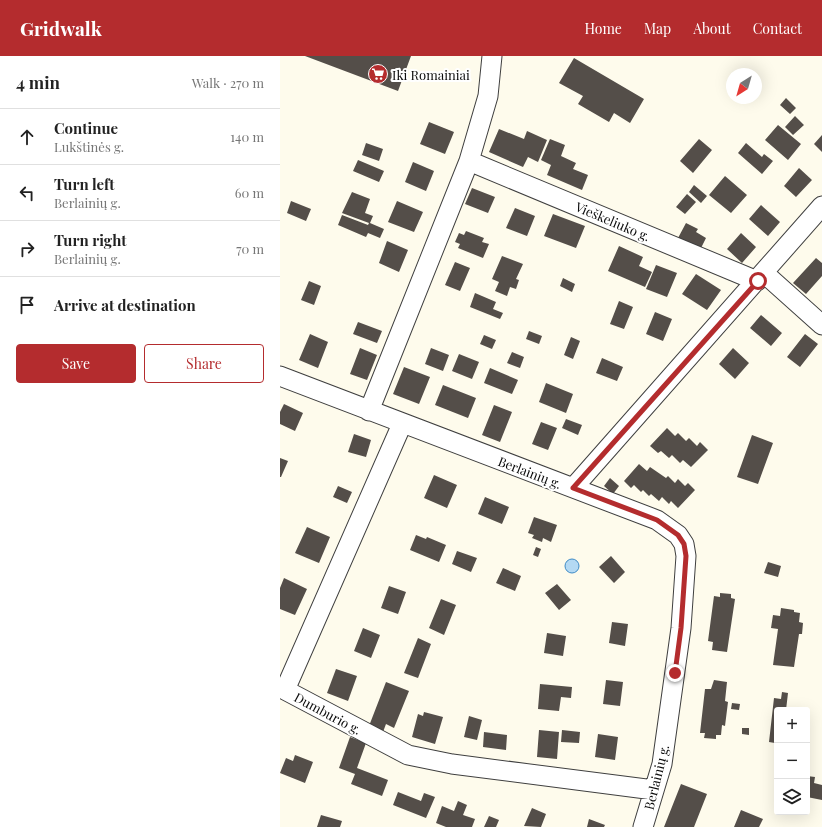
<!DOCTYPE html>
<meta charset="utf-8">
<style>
:root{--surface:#fff;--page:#f2f2f2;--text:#222;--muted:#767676;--line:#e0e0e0;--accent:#b42c2e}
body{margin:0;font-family:"Playfair Display",serif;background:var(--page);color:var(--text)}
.controls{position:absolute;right:12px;bottom:12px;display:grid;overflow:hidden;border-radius:4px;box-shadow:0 4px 16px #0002}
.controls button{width:36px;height:36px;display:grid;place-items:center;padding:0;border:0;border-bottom:1px solid var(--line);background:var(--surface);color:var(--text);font:20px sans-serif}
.compass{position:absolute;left:446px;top:12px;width:36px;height:36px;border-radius:50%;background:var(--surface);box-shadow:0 4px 16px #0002;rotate:217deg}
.stop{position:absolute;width:12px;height:12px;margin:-9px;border:3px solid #b42c2e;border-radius:50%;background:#fff}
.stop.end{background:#b42c2e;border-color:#fff;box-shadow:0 1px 4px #0008}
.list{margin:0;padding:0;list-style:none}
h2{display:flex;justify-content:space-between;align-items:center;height:52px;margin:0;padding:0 16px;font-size:17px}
h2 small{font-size:13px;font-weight:400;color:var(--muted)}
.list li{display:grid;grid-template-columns:26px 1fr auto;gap:12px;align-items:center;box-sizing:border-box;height:56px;padding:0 16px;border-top:1px solid var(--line)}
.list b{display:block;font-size:15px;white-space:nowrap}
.list p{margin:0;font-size:13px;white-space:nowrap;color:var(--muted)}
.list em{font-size:13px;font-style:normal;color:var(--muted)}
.actions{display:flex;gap:8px;padding:12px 16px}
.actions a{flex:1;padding:9px 0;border:1px solid var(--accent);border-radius:4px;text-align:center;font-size:14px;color:var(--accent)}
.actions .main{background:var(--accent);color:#fff}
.icon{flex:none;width:22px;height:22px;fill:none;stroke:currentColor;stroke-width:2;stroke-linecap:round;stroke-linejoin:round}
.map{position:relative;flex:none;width:542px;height:771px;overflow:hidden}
header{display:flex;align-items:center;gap:24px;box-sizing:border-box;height:56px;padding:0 20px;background:var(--accent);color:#fff}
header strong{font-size:19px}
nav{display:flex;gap:22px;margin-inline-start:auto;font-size:14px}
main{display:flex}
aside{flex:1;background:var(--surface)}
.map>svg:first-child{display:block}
.water{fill:#b4d9f3;stroke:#3f8bc6}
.building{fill:#544e49}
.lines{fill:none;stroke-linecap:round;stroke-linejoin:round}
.minor-casing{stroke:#3f3f3f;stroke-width:21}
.minor{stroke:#fff;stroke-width:19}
.route{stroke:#b42c2e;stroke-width:5}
.labels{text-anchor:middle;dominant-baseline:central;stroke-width:4;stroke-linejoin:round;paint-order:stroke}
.poi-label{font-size:13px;fill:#0c0c0c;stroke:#fff;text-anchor:start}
.street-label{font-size:13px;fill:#0c0c0c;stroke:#fff}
</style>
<header>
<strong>Gridwalk</strong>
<nav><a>Home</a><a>Map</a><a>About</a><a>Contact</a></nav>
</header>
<main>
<aside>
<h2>4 min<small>Walk · 270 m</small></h2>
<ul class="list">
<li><svg class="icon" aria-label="ahead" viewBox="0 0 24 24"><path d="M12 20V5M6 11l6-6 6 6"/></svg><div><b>Continue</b><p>Lukštinės g.</p></div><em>140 m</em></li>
<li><svg class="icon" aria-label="left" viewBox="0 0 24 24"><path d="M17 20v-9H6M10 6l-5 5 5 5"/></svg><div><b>Turn left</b><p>Berlainių g.</p></div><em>60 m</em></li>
<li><svg class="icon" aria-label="right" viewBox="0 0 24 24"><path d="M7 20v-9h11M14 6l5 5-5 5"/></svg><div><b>Turn right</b><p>Berlainių g.</p></div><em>70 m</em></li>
<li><svg class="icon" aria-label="arrive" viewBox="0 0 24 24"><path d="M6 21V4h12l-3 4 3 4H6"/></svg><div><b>Arrive at destination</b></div></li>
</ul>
<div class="actions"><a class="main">Save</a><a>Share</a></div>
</aside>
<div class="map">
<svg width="542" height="771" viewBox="0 0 542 771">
<rect width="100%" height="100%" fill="#fefbec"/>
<path class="water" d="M285 510a7 7 0 1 1 14 0a7 7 0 1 1-14 0Z"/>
<path class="building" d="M25,0h106l-13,35z
M294,2l70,41 -14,24 -16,-10 -5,9 -31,-18 5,-8 -24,-13z
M506,42l10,10 -6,6 -10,-9z
M515,60l9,9 -11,10 -8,-8z
M149,66l25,10 -9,22 -25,-10z
M498,69l23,19 -13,16 -23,-20z
M219,73l25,10 3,-8 20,9 -9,22 -10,-5 -5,10 -34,-15z
M542,79v17l-8,-8z
M270,83l15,6 -4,11 15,7 -3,6 15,6 -6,15 -35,-15 4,-10 -10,-5z
M419,83l13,11 -19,23 -13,-12z
M86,87l17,6 -4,12 -17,-6z
M466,87l16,14 2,-3 9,7 -11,13 -24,-21z
M78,104l26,11 -5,11 -26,-11z
M133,106l21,9 -8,20 -21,-9z
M519,112l13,12 -16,17 -12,-11z
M445,120l22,19 -16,18 -22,-18z
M414,129l13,11 -6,7 -12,-11z
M192,132l23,9 -7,16 -23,-9z
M72,136l18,7 -5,14 8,3 -3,7 14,6 -4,9 -12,-5 -2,4 -28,-12 4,-10 26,10 1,-2 -27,-10z
M407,138l9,8 -11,12 -9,-7z
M11,145l20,8 -5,12 -19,-8z
M117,145l26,11 -9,20 -26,-10z
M481,149l19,17 -12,14 -19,-17z
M235,152l20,8 -8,20 -21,-8z
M273,158l32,12 -9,22 -32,-12z
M406,167l12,6 -2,3 10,6 -6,12 -22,-12z
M186,175l18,7 -2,4 7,2 -6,14 -25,-10 2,-4 -5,-2 4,-9 5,2z
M461,177l15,14 -14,16 -15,-14z
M107,185l21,9 -9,22 -20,-9z
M339,190l24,11 -4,9 13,6 -7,15 -37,-16z
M222,200l21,8 -7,15 3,1 -3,9 -6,-2 -3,9 -12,-5 4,-9 -7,-3z
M536,202l6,5v13l-16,18 -13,-11z
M175,206l15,6 -10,23 -15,-6z
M376,209l21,8 -10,24 -21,-8z
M416,218l25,16 -14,20 -25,-16z
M283,222l12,6 -3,8 -12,-6z
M29,225l12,5 -7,19 -13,-5z
M195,237l21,9 -3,7 10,4 -3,6 -30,-12z
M339,245l14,6 -9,22 -14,-5z
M375,256l17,7 -9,22 -17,-7z
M481,259l21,18 -11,13 -21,-18z
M78,266l24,9 -5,12 -24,-9z
M249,275l13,5 -3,8 -13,-5z
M30,278l18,8 -10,26 -19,-8z
M525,278l13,10 -18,23 -13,-10z
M204,279l12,5 -4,9 -12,-5z
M291,281l9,4 -7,18 -9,-4z
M80,292l17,7 -10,25 -17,-6z
M151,292l18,7 -6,16 -18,-7z
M453,292l16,15 -14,16 -16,-15z
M232,296l12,5 -4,11 -13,-5z
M179,298l20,8 -7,17 -20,-8z
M322,302l21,9 -6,14 -21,-8z
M124,311l26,10 -11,27 -26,-10z
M210,312l28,12 -6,14 -28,-11z
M266,327l27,11 -7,19 -27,-11z
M163,329l33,13 -8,20 -33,-13z
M4,348l19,9 -8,18 -15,-7v-12z
M214,349l18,7 -12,30 -18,-7z
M286,363l16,6 -4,10 -16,-7z
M261,366l16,6 -9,22 -16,-6z
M387,372l8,8 3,-3 8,8 3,-3 8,8 3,-4 8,8 -17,17 -8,-7 -3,3 -8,-8 -3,3 -8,-7 -3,2 -8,-7z
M74,378l17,6 -5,17 -18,-5z
M472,379l21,8 -15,41 -21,-7z
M0,402l8,3 -7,16h-1z
M359,408l8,7 3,-4 16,11 2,-2 7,7 3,-4 7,7 3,-3 7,7 -17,18 -7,-7 -2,3 -7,-7 -3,4 -8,-7 -2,2 -6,-6 -2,2 -7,-7 -3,3 -7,-7z
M154,419l23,10 -10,23 -23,-10z
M330,422l9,8 -6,8 -9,-8z
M58,430l14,6 -5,11 -14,-6z
M205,441l24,10 -7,17 -24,-10z
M254,461l23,8 -6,17 -8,-4 -1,4 -10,-4 2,-3 -6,-2z
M27,471l23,10 -11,26 -24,-10z
M136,479l10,4 1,-2 19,8 -7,17 -29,-12z
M256,491l5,2 -3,8 -5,-2z
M177,495l20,7 -6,14 -19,-8z
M331,500l14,16 -11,11 -15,-16z
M488,506l13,4 -3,11 -14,-4z
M223,512l18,8 -6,15 -19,-8z
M4,522l23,11 -12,26 -15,-6v-21z
M277,528l14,16 -12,10 -14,-17z
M109,530l17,6 -8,22 -17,-6z
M440,537l11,1v4l4,1 -8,53 -15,-2 1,-8 -5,-1 6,-45 6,1z
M161,543l15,6 -12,30 -15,-7z
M501,552l13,2v2l6,1 -1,9 4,1 -1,11h-3l-5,33 -21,-2 5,-36 -7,-1 2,-13 7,1z
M332,566l16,2 -3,22 -16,-3z
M83,572l17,7 -9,23 -17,-7z
M267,577l19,3 -3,20 -19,-3z
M138,582l13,6 -13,34 -14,-5z
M56,613l21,7 -9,25 -21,-8z
M326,624l17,2 -3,24 -17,-2z
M434,624l13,2 -2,19 3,1 -3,24 -3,-1 -1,10h-5v4l-12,-1 1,-5h-5l5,-44h6z
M106,626l23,9 -15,37 -8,-4 -3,8 -14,-6z
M260,628l32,3 -1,11 -10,-1 -2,14 -21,-2z
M502,636l6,1 -2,17h-9v36h-3l1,-3 -6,-1 5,-44 7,1z
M452,647l8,1 -1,6 -8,-1z
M144,656l19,5 -8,27 -23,-7 6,-23 5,2z
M189,660l13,4 -5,20 -13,-3z
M462,672h7v7l-7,-1z
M259,674l20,2 -2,27 -20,-2z
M282,674l18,2 -1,11 -18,-1z
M204,676l23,3 -1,15 -23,-3z
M318,678l20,3 -3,23 -20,-3z
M70,681l16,6 -9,25 31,12 -6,16 -31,-12 4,-10 -16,-6z
M15,699l18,7 -8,21 -25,-10 6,-15 7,3z
M527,720l8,1 -1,6 8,2v15l-15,-3z
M401,728l26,10 -13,33h-30z
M118,736l23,9 3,-8 11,4 -9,21 -33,-13z
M178,745l9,4 -4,10 12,4 -3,8h-26l-10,-4 6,-17 12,5z
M252,752l14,6 -5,13 -17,-1z
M461,754l22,9 -4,8h-25z
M41,759l21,6 -2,6h-23z
M209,760l10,4 -3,7h-12z
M309,763l16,6 -1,2h-17z"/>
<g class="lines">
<defs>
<path id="minor" d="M189,105l288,120
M484,217l58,52
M0,320l377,144 21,15 6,9 2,12 -5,72 -19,136 -19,63
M89,355l100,-250 19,-65 4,-40
M122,368l-117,266 123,65 44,9 202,26
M293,432l249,-282"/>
</defs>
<use href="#minor" class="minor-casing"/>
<use href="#minor" class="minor"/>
</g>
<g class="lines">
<path class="route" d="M395,617l6,-45 5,-72 -2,-12 -6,-9 -21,-15 -84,-32 185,-207"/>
</g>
<defs>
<symbol id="supermarket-disc" viewBox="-11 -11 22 22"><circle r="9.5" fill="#b42c2e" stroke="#fff"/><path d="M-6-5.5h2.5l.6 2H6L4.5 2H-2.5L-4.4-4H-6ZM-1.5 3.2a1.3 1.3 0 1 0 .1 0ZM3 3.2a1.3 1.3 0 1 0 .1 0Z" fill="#fff"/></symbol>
</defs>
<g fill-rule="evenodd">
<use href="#supermarket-disc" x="87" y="7" width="22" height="22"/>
</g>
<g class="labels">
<g class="poi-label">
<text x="112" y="18">Iki Romainiai</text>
</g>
<g class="street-label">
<text transform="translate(333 165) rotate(23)">Vieškeliuko g.</text>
<text transform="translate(250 416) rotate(21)">Berlainių g.</text>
<text transform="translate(48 657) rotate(28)">Dumburio g.</text>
<text transform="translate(376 721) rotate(-76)">Berlainių g.</text>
</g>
</g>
</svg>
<div class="controls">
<button>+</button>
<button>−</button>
<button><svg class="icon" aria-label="layers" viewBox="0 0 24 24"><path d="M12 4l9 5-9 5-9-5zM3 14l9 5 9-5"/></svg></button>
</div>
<svg class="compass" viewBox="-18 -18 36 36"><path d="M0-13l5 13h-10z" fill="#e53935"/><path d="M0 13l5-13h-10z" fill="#767676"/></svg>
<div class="stop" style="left:478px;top:225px"></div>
<div class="stop end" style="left:395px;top:617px"></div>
</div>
</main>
